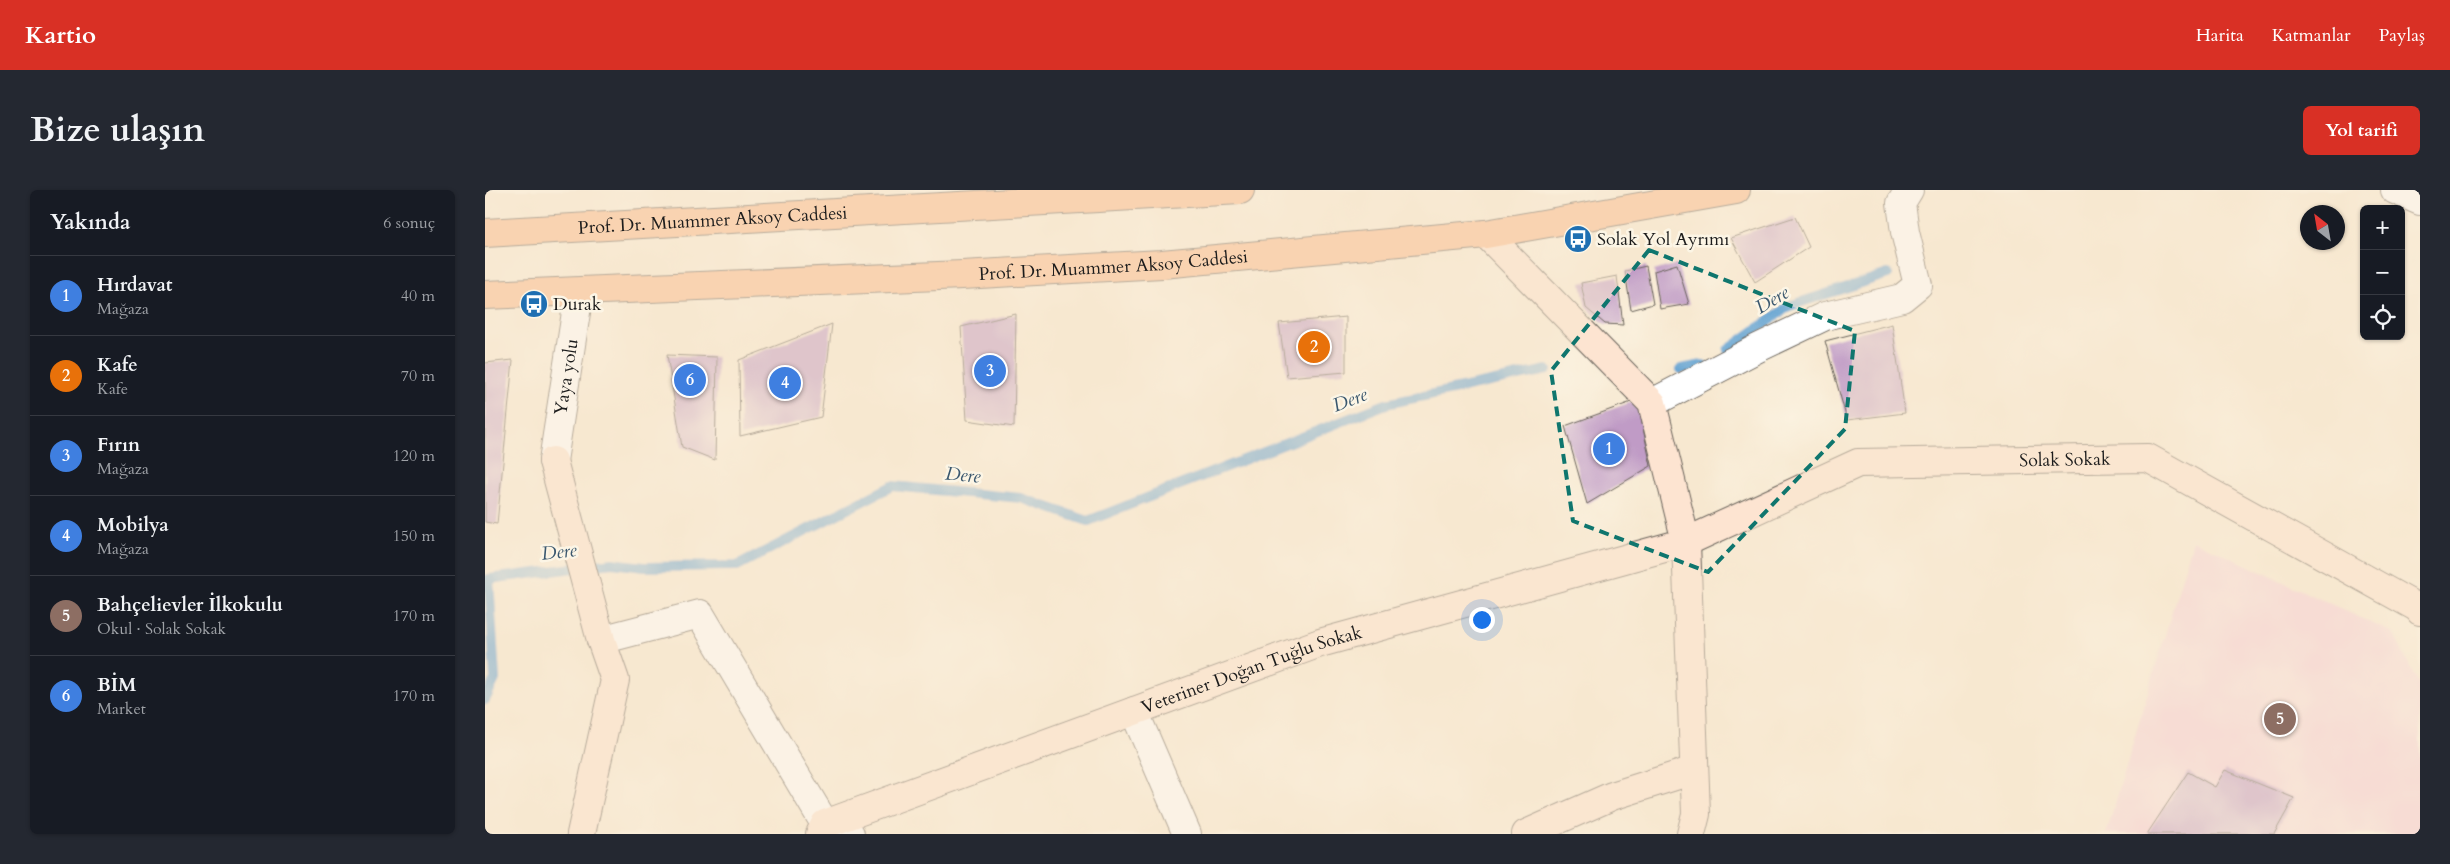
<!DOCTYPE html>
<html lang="tr">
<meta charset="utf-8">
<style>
:root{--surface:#171b24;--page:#242831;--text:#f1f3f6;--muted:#9ea1a6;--line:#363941;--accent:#d93025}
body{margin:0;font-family:Cardo,serif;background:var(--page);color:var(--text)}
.controls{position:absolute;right:15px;top:15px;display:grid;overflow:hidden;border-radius:8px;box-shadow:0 1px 4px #0004}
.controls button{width:45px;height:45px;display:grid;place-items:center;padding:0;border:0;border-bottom:1px solid var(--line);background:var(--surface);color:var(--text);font:25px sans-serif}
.compass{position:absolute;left:1815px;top:15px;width:45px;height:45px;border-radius:50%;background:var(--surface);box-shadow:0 1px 4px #0004;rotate:329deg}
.you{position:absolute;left:996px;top:429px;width:18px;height:18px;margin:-12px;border:4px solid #fff;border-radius:50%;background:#1a73e8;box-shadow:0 0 0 8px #1a73e833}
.badge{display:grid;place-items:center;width:32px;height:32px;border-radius:50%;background:var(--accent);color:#fff;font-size:16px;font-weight:700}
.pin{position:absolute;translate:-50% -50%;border:2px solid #fff;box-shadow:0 1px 5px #0006}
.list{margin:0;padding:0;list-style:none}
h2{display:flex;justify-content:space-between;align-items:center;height:65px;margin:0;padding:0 20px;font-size:21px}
h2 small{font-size:16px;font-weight:400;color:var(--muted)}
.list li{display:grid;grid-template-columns:32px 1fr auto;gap:15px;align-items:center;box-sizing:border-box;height:80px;padding:0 20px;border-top:1px solid var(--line)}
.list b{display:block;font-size:19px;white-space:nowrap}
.list p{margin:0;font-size:16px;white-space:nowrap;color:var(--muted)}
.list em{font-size:16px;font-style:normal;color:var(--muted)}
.icon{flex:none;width:28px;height:28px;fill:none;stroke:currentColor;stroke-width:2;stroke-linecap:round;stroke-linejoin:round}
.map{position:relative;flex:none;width:1935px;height:644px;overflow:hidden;border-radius:8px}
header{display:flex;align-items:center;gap:30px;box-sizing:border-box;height:70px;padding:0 25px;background:var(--accent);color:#fff}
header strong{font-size:24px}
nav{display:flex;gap:28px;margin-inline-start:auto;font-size:18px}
.intro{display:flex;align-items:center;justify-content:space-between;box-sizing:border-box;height:120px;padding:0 30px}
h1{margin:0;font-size:35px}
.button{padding:12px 22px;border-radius:8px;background:var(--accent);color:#fff;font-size:18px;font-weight:700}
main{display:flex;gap:30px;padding:0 30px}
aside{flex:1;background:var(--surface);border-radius:8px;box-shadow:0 1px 4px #0004}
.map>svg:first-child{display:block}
.built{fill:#f5cfd9}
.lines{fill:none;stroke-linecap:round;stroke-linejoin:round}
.stream{stroke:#5ea0d2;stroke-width:10}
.building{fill:#c09bc6}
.street-casing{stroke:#69635b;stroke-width:30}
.secondary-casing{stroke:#69635b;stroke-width:30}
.highway-casing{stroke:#69635b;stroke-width:30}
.street{stroke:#fff;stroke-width:28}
.secondary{stroke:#fde4d1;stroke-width:28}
.highway{stroke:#fbbb8d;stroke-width:28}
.marked{fill:none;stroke:#0f766e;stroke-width:4;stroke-dasharray:10 6;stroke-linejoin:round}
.labels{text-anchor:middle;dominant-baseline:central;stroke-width:5;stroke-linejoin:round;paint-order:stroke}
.street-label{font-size:18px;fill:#1c1c1c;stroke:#fcf5e5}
.poi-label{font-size:18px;fill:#1c1c1c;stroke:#fcf5e5;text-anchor:start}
.water-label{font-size:19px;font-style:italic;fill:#3a576e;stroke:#fcf5e5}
</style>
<header>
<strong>Kartio</strong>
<nav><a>Harita</a><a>Katmanlar</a><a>Paylaş</a></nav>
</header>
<div class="intro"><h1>Bize ulaşın</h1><a class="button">Yol tarifi</a></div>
<main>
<aside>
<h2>Yakında<small>6 sonuç</small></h2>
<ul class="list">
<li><span class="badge" style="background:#3f7fe0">1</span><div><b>Hırdavat</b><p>Mağaza</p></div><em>40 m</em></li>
<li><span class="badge" style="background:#e8710a">2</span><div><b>Kafe</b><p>Kafe</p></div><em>70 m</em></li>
<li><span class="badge" style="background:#3f7fe0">3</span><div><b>Fırın</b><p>Mağaza</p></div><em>120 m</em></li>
<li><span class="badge" style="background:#3f7fe0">4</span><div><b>Mobilya</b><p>Mağaza</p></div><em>150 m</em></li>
<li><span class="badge" style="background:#8d6e63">5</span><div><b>Bahçelievler İlkokulu</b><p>Okul · Solak Sokak</p></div><em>170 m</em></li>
<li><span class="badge" style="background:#3f7fe0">6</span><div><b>BİM</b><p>Market</p></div><em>170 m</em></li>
</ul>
</aside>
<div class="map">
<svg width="1935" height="644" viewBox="0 0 1935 644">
<rect width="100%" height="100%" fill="#fcf5e5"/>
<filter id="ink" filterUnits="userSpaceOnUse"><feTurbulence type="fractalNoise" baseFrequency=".02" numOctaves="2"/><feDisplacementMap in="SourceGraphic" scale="10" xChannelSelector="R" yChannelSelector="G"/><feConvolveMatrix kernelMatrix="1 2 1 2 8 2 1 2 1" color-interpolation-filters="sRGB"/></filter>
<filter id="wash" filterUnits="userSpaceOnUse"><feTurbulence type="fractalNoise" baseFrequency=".0096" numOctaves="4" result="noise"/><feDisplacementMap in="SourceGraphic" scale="20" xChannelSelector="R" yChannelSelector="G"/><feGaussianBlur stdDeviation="1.12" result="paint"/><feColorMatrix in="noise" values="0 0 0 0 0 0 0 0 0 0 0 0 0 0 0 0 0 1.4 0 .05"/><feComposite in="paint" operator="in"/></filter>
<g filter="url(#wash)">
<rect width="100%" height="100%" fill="#f7e8d0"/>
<path class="built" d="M1708,350l200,93 27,53v148h-314z"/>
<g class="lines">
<path class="stream" d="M1243,160l61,-44 99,-32
M1196,179l22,-4
M0,510l10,-21 -6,-100 123,-16 32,4 93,-1 155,-80 129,12 67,23 298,-117 161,-34"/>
</g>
<g id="blocks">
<path class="building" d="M1310,27l14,30 -54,35 -24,-44z
M1192,74l12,40 -29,5 -6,-38z
M1161,76l7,38 -22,6 -6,-39z
M1132,86l6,49 -18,-1 -19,-16 -5,-25z
M531,124l-2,113 -47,-7 -6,-93z
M861,127v55l-59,5 -8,-54z
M347,134l-11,93 -81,19 -1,-76z
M1407,134l13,89 -58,7 -22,-79z
M182,165l50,2 -2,103 -33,-13z
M28,170l-16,164 -12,-2v-159z
M1152,210l14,66 -64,38 -22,-78z
M1740,580l69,28 -20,36h-127l41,-62 27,15z"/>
</g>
</g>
<g filter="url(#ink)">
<use href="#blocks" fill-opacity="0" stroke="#69635b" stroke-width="1"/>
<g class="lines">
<defs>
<g id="street">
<path d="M1910,0l25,11"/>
<path d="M1167,213l106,-55 67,-32 77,-18 16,-13 -13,-53 -4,-29 8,-13"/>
<path id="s1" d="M68,271l26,-168"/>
<path d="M116,450l99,-26 125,210 25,10"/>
<path d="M649,521l53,123"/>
</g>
<g id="secondary">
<path d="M1001,44l166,169 34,139 10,272 -5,20"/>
<path d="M68,271l48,179 14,40 -34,154"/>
<path id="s2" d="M335,644l5,-10 495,-181 366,-101 172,-79 290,-5 270,150 2,3"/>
<path d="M1041,644l86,-38 82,-26"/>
</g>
<g id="highway">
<path id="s3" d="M0,43l755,-43"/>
<path id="s4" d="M0,105l477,-20 200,-11 324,-30 250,-44"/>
</g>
</defs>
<use href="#street" class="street-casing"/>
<use href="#secondary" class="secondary-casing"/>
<use href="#highway" class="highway-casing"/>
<use href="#street" class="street"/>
<use href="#secondary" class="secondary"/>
<use href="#highway" class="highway"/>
</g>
</g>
<path d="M0 0H1935V644H0ZM1164,60l206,81 -10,98 -137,143 -135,-51 -22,-150z" fill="#f7e8d0" fill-opacity=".55" fill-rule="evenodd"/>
<path class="marked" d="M1164,60l206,81 -10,98 -137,143 -135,-51 -22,-150z"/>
<defs>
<symbol id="bus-disc" viewBox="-11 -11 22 22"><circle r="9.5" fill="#1f6fb2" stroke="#fcf5e5"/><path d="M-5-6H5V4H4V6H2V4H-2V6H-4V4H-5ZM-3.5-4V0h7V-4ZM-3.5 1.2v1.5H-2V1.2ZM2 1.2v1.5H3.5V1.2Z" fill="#fff"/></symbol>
</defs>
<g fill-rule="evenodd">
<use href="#bus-disc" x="1077" y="33" width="32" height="32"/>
<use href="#bus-disc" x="33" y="98" width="32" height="32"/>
</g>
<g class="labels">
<g class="street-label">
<text stroke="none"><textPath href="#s3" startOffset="228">Prof. Dr. Muammer Aksoy Caddesi</textPath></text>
<text stroke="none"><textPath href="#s4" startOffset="629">Prof. Dr. Muammer Aksoy Caddesi</textPath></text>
<text stroke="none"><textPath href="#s1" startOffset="85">Yaya yolu</textPath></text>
<text stroke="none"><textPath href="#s2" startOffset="1314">Solak Sokak</textPath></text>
<text stroke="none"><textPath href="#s2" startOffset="465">Veteriner Doğan Tuğlu Sokak</textPath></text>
</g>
<g class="poi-label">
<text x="1112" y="49">Solak Yol Ayrımı</text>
<text x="68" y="114">Durak</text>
</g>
<g class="water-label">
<text transform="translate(1287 110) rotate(-31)">Dere</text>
<text transform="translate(865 210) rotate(-21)">Dere</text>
<text transform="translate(478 285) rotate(5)">Dere</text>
<text transform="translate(74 362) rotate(-7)">Dere</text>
</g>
</g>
</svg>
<div class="controls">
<button>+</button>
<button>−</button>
<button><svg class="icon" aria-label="locate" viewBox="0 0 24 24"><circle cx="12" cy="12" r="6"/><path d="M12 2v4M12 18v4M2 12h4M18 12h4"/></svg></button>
</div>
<svg class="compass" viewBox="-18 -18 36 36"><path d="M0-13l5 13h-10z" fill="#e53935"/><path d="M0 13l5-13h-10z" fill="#9ea1a6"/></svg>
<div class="you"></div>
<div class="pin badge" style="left:1124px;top:259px;background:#3f7fe0">1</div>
<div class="pin badge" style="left:829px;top:157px;background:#e8710a">2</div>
<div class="pin badge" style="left:505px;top:181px;background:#3f7fe0">3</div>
<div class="pin badge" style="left:300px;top:193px;background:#3f7fe0">4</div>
<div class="pin badge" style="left:1795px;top:529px;background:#8d6e63">5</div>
<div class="pin badge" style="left:205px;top:190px;background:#3f7fe0">6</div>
</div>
</main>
